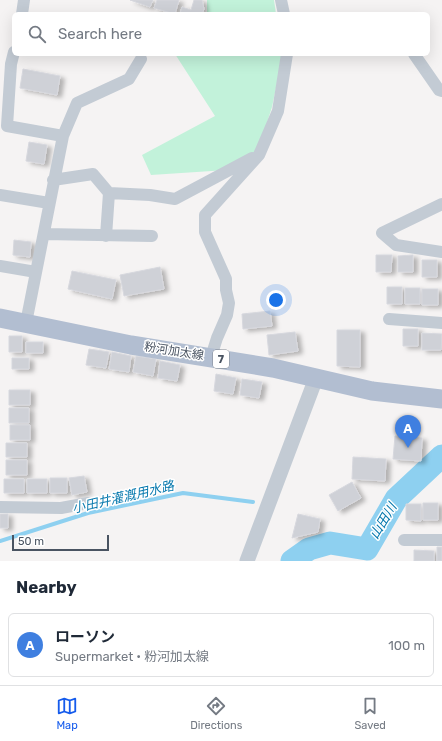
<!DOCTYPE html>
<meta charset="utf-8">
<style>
:root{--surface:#fff;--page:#f6f6f7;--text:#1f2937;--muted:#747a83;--line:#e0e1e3;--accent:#155bec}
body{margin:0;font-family:Rubik,"Noto Sans JP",sans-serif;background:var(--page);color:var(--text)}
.scale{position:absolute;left:12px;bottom:10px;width:97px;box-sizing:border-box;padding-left:4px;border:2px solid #495361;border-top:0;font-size:11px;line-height:14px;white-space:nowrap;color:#495361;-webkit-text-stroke:3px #fff;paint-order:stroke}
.you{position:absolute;left:276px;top:300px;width:14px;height:14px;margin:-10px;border:3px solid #fff;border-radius:50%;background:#1a73e8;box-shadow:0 0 0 6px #1a73e833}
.badge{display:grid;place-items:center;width:26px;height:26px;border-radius:50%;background:var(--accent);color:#fff;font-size:13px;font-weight:700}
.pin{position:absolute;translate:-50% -33px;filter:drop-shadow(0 1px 2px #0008)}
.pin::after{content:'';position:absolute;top:21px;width:14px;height:12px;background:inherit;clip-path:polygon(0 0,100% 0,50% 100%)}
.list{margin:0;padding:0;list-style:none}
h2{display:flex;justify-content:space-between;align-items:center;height:52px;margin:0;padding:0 16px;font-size:17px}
h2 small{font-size:13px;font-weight:400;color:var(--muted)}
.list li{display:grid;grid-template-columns:26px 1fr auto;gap:12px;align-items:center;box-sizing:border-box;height:64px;margin:0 8px 8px;padding:0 8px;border:1px solid var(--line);border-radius:6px}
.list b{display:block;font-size:15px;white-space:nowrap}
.list p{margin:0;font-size:13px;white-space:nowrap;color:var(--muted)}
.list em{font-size:13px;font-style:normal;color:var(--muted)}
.icon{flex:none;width:22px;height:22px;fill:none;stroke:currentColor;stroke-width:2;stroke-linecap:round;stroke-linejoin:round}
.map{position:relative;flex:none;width:442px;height:561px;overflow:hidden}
.search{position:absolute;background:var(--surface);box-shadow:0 4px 16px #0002;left:12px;right:12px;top:12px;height:44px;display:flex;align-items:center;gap:10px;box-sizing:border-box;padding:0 14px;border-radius:6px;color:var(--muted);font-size:15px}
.sheet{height:124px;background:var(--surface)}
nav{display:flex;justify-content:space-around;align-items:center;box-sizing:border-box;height:56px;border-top:1px solid var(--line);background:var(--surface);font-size:11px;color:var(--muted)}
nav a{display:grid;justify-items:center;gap:2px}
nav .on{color:var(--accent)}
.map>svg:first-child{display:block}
.green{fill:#c2f2da}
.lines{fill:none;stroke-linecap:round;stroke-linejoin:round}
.stream{stroke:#8ed0f0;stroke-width:4}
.river{stroke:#8ed0f0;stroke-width:23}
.building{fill:#cfd1d7;stroke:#d7d8de;filter:url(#shadow)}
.minor{stroke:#c3cbd4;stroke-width:12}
.tertiary{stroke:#c3cbd4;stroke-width:15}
.primary{stroke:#b2bed1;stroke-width:19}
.labels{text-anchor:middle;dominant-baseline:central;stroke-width:3;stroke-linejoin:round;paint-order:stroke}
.shield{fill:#fff;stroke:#808790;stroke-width:1}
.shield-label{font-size:11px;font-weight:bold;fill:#495361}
.street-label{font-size:12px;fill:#495361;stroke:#fff}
.water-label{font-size:13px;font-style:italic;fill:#0879ae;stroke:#fff}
</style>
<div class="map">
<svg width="442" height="561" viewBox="0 0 442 561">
<defs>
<filter id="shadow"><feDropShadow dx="4.5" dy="2.5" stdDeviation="2" flood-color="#0004"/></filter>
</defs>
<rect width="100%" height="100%" fill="#f5f3f3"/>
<path class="green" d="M207,0h67l2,14h-69z
M175,54h108l-11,53 -11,34 -14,25 -20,4 -76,5 -9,-20 73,-39z"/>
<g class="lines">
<path class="stream" d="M0,541l88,-28 95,-20 70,9"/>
<path class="river" d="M292,561l17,-12 21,-6 37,6 29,-50 46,-43"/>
</g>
<path class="building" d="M130,0h23l-3,7z
M157,0h22l-4,14 -21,-6z
M194,0h8l2,9 -2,5h-22l2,-7 9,3z
M23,69l37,7 -3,19 -37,-7z
M29,142l18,3 -3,19 -18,-3z
M14,240l17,2 -1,15 -17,-2z
M376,255h16l-1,17h-15z
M413,255v17h-15v-16z
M422,260h15v17h-15z
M160,267l4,22 -40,7 -4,-21z
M72,271l44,9 -4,19 -44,-10z
M387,287h15v17h-15z
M405,288h15v16h-15z
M422,289h16v16h-16z
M270,311l2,15 -29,3 -1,-15z
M403,329h15v17h-15z
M337,330h23v37l-23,-1z
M295,332l3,19 -29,4 -2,-20z
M422,333l20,1 -1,16h-19z
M9,336h13v16h-13z
M26,342h17v11h-17z
M89,349l20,3 -3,16 -20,-3z
M112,352l19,4 -2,16 -20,-3z
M136,356l20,3 -3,17 -20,-4z
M12,358h17v11h-17z
M160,361l20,4 -3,16 -19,-3z
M216,374l20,4 -3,16 -19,-3z
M242,379l20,3 -3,16 -19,-3z
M9,390h21v15h-21z
M9,408h20v15h-20z
M10,425h20v15h-20z
M395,436l27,2 -1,23 -28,-2z
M6,443h21v14h-21z
M353,457l33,2 -1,22 -33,-2z
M6,460h21v15h-21z
M84,476l3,16 -15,3 -3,-17z
M50,478h17v15h-17z
M4,479h20v14h-20z
M27,479h20v14h-20z
M352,482l9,16 -23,13 -9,-16z
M423,503h15v17h-15z
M406,504h15v17l-15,-1z
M0,514h8v14h-8z
M298,514l22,5 -2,13 -26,6z
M437,547h5v14h-5z
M414,550l20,1v10h-20z"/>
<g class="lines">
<path class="minor" d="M281,0l3,14
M22,14l2,-14
M14,52l-3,12 -4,62 56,10
M414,54l25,36 3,1
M53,180l40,-6 16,19 41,2 25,4 77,-41
M0,195l49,8
M442,204l-60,29 14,12 46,7
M44,234l108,2
M106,236l3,-43
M0,266l36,6
M389,319l53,4
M26,323l37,-187 14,-33 52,-24 12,-20
M211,357l6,-19 10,-23 2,-12 -3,-13v-11l-21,-47v-17l54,-60 19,-44 9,-57
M0,507l61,1 27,-5
M404,540h38"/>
<path class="tertiary" d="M247,561l69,-183"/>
<path class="primary" d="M0,318l131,27 142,23 99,23 70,8"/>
</g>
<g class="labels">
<rect class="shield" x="213" y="350" width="16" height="18" rx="3"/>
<g class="shield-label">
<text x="221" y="359">7</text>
</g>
<g class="street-label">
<text transform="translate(174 351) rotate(9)">粉河加太線</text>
</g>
<g class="water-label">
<text transform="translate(123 497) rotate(-13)">小田井灌漑用水路</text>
<text transform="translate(383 521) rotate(-59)">山田川</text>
</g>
</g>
</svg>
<div class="scale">50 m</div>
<div class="you"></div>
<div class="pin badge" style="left:408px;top:448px;background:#3f7fe0">A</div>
<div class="search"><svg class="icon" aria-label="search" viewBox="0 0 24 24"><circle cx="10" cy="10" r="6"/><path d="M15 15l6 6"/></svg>Search here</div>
</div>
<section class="sheet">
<h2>Nearby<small></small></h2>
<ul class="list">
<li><span class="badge" style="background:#3f7fe0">A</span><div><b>ローソン</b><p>Supermarket · 粉河加太線</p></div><em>100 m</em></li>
</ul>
</section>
<nav>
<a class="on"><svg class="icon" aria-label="map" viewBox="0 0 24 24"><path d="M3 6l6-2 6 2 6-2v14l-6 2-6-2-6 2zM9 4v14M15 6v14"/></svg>Map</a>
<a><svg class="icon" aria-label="directions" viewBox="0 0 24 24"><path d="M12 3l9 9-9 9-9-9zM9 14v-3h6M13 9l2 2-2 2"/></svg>Directions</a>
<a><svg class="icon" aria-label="saved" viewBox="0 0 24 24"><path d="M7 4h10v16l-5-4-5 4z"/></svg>Saved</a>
</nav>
